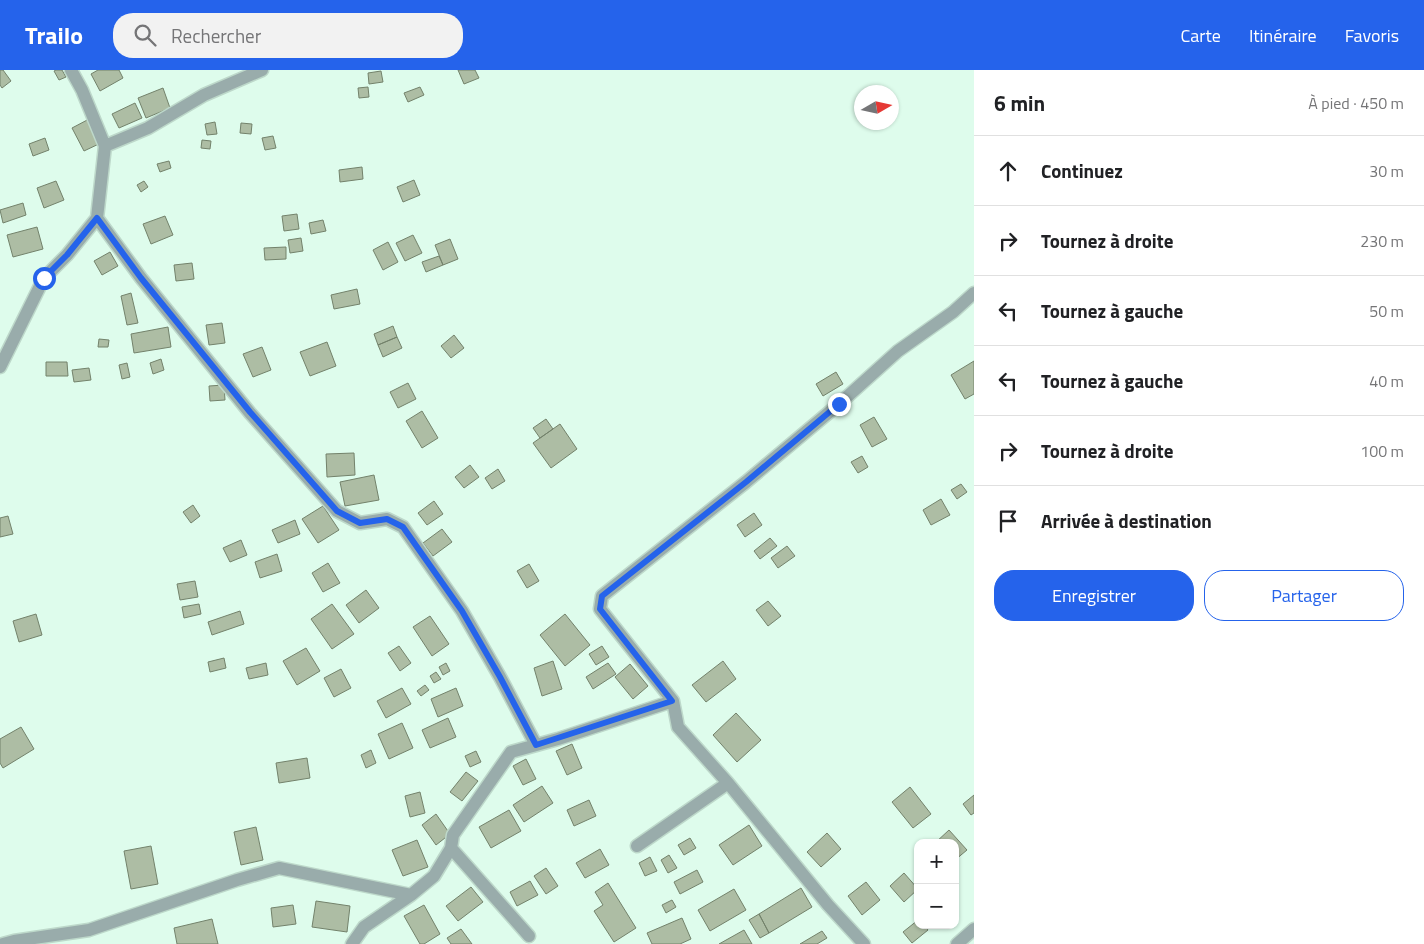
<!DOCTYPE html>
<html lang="fr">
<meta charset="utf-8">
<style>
:root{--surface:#fff;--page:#f2f2f2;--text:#202124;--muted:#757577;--line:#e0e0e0;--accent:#2563eb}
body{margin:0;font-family:"Titillium Web",sans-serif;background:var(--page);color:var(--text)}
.controls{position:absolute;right:15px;bottom:15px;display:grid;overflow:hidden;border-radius:10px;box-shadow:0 1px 4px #0004}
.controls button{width:45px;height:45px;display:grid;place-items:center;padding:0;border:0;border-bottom:1px solid var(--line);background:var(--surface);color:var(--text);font:25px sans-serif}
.compass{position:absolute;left:854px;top:15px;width:45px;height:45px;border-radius:50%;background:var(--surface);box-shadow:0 1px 4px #0004;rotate:81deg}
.stop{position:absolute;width:15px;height:15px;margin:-11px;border:4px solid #2563eb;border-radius:50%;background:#fff}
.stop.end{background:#2563eb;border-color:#fff;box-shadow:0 1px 5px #0008}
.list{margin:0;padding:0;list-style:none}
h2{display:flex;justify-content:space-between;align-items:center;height:65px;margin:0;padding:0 20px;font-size:21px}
h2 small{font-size:16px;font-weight:400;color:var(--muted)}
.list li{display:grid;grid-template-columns:32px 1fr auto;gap:15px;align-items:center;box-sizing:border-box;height:70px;padding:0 20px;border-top:1px solid var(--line)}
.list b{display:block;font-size:19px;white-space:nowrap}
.list em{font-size:16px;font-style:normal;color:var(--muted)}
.actions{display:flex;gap:10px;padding:15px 20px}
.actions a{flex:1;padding:11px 0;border:1px solid var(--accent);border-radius:20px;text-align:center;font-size:18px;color:var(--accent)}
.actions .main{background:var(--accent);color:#fff}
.icon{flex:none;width:28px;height:28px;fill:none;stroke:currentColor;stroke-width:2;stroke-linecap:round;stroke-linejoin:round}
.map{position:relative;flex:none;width:974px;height:874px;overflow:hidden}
header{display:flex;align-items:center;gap:30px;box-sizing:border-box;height:70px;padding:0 25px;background:var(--accent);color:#fff}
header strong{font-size:24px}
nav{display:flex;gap:28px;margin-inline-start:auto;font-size:18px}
.search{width:350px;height:45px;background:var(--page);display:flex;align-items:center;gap:12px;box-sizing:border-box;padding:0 18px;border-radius:20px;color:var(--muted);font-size:19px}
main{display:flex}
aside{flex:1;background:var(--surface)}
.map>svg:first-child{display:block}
.building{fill:#adbda4;stroke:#73826b}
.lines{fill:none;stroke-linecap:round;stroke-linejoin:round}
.street-casing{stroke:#bdd8ca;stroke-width:15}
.street{stroke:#99acab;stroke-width:12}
.route{stroke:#2563eb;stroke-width:6}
</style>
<header>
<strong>Trailo</strong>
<div class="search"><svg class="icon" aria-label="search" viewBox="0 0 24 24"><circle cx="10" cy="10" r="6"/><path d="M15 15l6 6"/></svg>Rechercher</div>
<nav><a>Carte</a><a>Itinéraire</a><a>Favoris</a></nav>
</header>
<main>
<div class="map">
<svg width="974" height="874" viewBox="0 0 974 874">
<rect width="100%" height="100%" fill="#defcec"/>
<path class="building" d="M0,0h3l8,11 -9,7 -2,-3z
M56,0h6l4,7 -7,3 -5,-9z
M98,0h21l4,8 -23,13 -9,-17z
M458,0h17l4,8 -15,6z
M381,1l2,11 -14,2 -1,-11z
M368,17l1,10 -10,1 -1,-10z
M420,17l4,8 -16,7 -4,-9z
M163,18l7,20 -24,10 -8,-20z
M135,33l7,15 -23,10 -7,-14z
M91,48l12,24 -19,9 -12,-23z
M215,52l2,12 -10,1 -2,-11z
M241,53l11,1 -1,10 -11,-1z
M273,66l3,12 -11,2 -3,-12z
M45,68l4,12 -16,6 -4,-12z
M202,70l9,1 -1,8 -9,-1z
M169,91l2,7 -11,4 -3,-8z
M362,97l1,12 -23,3 -1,-12z
M414,110l6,15 -17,7 -6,-15z
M56,111l8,19 -20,8 -7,-20z
M144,111l4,6 -7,5 -4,-7z
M23,133l3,12 -23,8 -3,-13z
M297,144l2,15 -15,2 -2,-15z
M165,146l8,19 -22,9 -8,-20z
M323,150l3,11 -15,3 -2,-11z
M37,157l6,22 -30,8 -6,-22z
M413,165l9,18 -17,8 -9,-18z
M301,168l2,13 -13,2 -2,-13z
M450,169l8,20 -15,6 -8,-20z
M388,172l10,20 -15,8 -10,-20z
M286,177v12l-21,1 -1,-12z
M110,182l8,14 -16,9 -8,-14z
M439,186l4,9 -17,7 -4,-10z
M192,193l2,16 -18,2 -2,-16z
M357,219l3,15 -26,5 -3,-14z
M131,223l7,30 -11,2 -6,-29z
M222,253l3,20 -16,2 -3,-20z
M393,256l4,11 -19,8 -4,-11z
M168,257l3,20 -37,6 -3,-19z
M454,265l10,13 -13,10 -10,-12z
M397,267l5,11 -19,9 -5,-12z
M99,269l10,1 -1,7h-10z
M327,272l9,24 -26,10 -10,-24z
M262,277l9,23 -18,7 -10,-23z
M161,289l3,11 -11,4 -3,-11z
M974,291v33l-9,5 -14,-24z
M46,292h21l1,14h-22z
M127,293l3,14 -8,2 -3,-14z
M89,298l2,12 -17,2 -2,-12z
M836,302l7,12 -20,12 -7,-12z
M408,313l8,16 -18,9 -8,-16z
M224,315l1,15 -15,1 -1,-15z
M422,341l16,27 -16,10 -16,-27z
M874,347l13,22 -15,8 -12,-22z
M546,349l7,10 -13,9 -7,-10z
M560,354l17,25 -26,19 -18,-25z
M354,383l1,22 -28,2 -1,-23z
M862,386l6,11 -10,6 -7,-11z
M470,395l9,12 -15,11 -9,-11z
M498,399l7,12 -13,8 -7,-11z
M374,405l5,25 -34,6 -5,-24z
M961,414l6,8 -10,7 -6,-9z
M941,429l9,16 -19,10 -8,-15z
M434,431l9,13 -16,11 -9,-12z
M193,435l7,11 -9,7 -8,-11z
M323,436l16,24 -21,13 -16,-24z
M754,443l8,12 -17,12 -8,-12z
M8,446l5,18 -13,3v-19z
M295,450l5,14 -22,9 -6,-13z
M442,459l10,13 -19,14 -10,-13z
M770,468l7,8 -17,13 -6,-8z
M241,470l6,15 -17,7 -7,-14z
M787,476l8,10 -17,12 -7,-10z
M277,484l5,17 -22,7 -5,-16z
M328,493l12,20 -17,9 -11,-19z
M529,494l10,17 -12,7 -10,-17z
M195,511l3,16 -18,3 -3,-16z
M366,520l13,18 -20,15 -13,-18z
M768,531l13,15 -13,10 -12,-16z
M199,534l2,10 -17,4 -2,-11z
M332,534l22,30 -22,15 -21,-30z
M240,541l4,13 -32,11 -4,-13z
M36,544l6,21 -23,7 -6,-21z
M565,544l25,31 -25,21 -25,-31z
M430,546l19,28 -17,12 -19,-29z
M399,576l12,17 -11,8 -12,-18z
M602,576l7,11 -13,8 -7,-11z
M306,578l14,23 -23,14 -14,-24z
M224,588l2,10 -16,4 -2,-10z
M553,591l9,28 -20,7 -8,-28z
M723,591l13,18 -30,23 -14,-17z
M266,593l2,12 -19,4 -3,-11z
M446,593l4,8 -7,4 -4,-8z
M608,593l8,11 -23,15 -7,-12z
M630,594l18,22 -15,13 -18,-22z
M341,599l10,19 -17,9 -10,-19z
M436,602l5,7 -7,4 -4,-7z
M425,615l4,5 -8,6 -4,-5z
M402,618l9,16 -25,14 -9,-17z
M456,618l7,18 -25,11 -7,-18z
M736,643l25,27 -24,22 -24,-27z
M448,648l8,19 -26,11 -8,-18z
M402,653l11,25 -24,11 -11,-25z
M21,657l13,22 -31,19 -3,-5v-24z
M572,674l10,24 -15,7 -11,-24z
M371,680l5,13 -10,5 -5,-13z
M476,681l5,11 -11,5 -5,-11z
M307,688l3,20 -31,5 -3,-20z
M526,689l10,20 -13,6 -10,-19z
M466,702l12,9 -16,20 -12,-9z
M542,716l11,17 -29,19 -11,-17z
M910,717l21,27 -18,14 -21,-26z
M420,722l5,21 -15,4 -5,-21z
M974,725v18l-3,2 -8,-11z
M589,730l7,16 -22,10 -7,-16z
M509,740l12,21 -30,17 -12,-21z
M436,744l14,20 -14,11 -14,-20z
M749,755l13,21 -29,19 -14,-20z
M256,757l7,33 -22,5 -7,-33z
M949,760l18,20 -12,10v-17h-20z
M827,763l14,16 -20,18 -14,-15z
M690,768l6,10 -12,7 -6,-10z
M417,770l11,27 -25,9 -11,-26z
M151,776l7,38 -27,5 -7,-38z
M600,779l9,16 -24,13 -9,-15z
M669,785l8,13 -9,5 -7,-13z
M650,787l7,14 -12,5 -6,-13z
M546,798l12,18 -12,8 -12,-18z
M697,800l6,12 -23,12 -6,-12z
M904,803l14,16 -14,13 -14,-16z
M530,811l8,14 -21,11 -7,-14z
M866,812l14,18 -18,15 -14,-19z
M608,813l28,45 -22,14 -20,-31 9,-6 -8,-13z
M471,817l12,15 -25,19 -12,-15z
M801,818l11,19 -43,26 -10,-19z
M734,819l12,21 -36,21 -12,-21z
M672,830l4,7 -10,6 -4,-8z
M316,831l34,5 -3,26 -35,-5z
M293,835l3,19 -23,3 -2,-19z
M424,835l16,29 -16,10h-4l-16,-28z
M759,844l10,19 -9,5 -11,-18z
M682,848l9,21 -11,5h-28l-5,-11z
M212,849l6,25h-41l-3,-16z
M918,850v5h6l4,5 -16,13 -9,-11z
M461,859l11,15h-21l-4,-6z
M744,860l8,14h-33z
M822,861l5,7 -10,6h-17z"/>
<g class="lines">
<defs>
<path id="street" d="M71,0l11,20 23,56 -8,72 44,60 109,135 87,98 23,12 27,-4 16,8 59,84 38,66 36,68
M105,76l43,-18 56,-33 58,-25
M0,297l44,-89 23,-23 30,-37
M637,776l91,-63
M451,778l78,88
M3,874l11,-3 75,-11 148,-50 42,-12 132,27 23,-19 17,-28 2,-13 58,-83 47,-13 115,-38
M352,874l12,-17 47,-32
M864,874l-36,-39 -100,-122 -50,-56 -5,-26 -73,-92 2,-13 144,-114 93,-78 59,-53 55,-39 21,-19
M957,874l17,-15"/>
</defs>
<use href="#street" class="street-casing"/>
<use href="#street" class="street"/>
</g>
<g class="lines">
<path class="route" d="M44,208l23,-23 30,-37 44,60 109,134 87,99 23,12 27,-4 16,8 59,84 38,66 36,68 136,-44 -72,-92 2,-13 144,-114 93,-78"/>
</g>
</svg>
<div class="controls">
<button>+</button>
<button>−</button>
</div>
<svg class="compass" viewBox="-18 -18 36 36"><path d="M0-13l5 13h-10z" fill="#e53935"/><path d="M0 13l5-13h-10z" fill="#757577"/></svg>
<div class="stop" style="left:44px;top:208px"></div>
<div class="stop end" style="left:839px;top:334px"></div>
</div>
<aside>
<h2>6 min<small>À pied · 450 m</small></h2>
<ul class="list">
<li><svg class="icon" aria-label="ahead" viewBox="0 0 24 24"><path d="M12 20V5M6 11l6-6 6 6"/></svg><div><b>Continuez</b></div><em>30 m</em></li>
<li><svg class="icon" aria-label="right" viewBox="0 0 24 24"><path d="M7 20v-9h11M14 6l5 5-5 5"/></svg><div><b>Tournez à droite</b></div><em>230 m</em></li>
<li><svg class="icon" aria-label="left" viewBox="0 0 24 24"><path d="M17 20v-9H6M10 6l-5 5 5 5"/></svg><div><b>Tournez à gauche</b></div><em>50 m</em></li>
<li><svg class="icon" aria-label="left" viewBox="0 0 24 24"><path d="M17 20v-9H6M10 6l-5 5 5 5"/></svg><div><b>Tournez à gauche</b></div><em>40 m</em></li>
<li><svg class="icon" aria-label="right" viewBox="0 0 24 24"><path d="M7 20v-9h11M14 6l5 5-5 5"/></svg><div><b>Tournez à droite</b></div><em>100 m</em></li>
<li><svg class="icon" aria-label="arrive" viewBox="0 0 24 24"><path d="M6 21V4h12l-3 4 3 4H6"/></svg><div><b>Arrivée à destination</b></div></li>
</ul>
<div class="actions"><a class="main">Enregistrer</a><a>Partager</a></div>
</aside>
</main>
